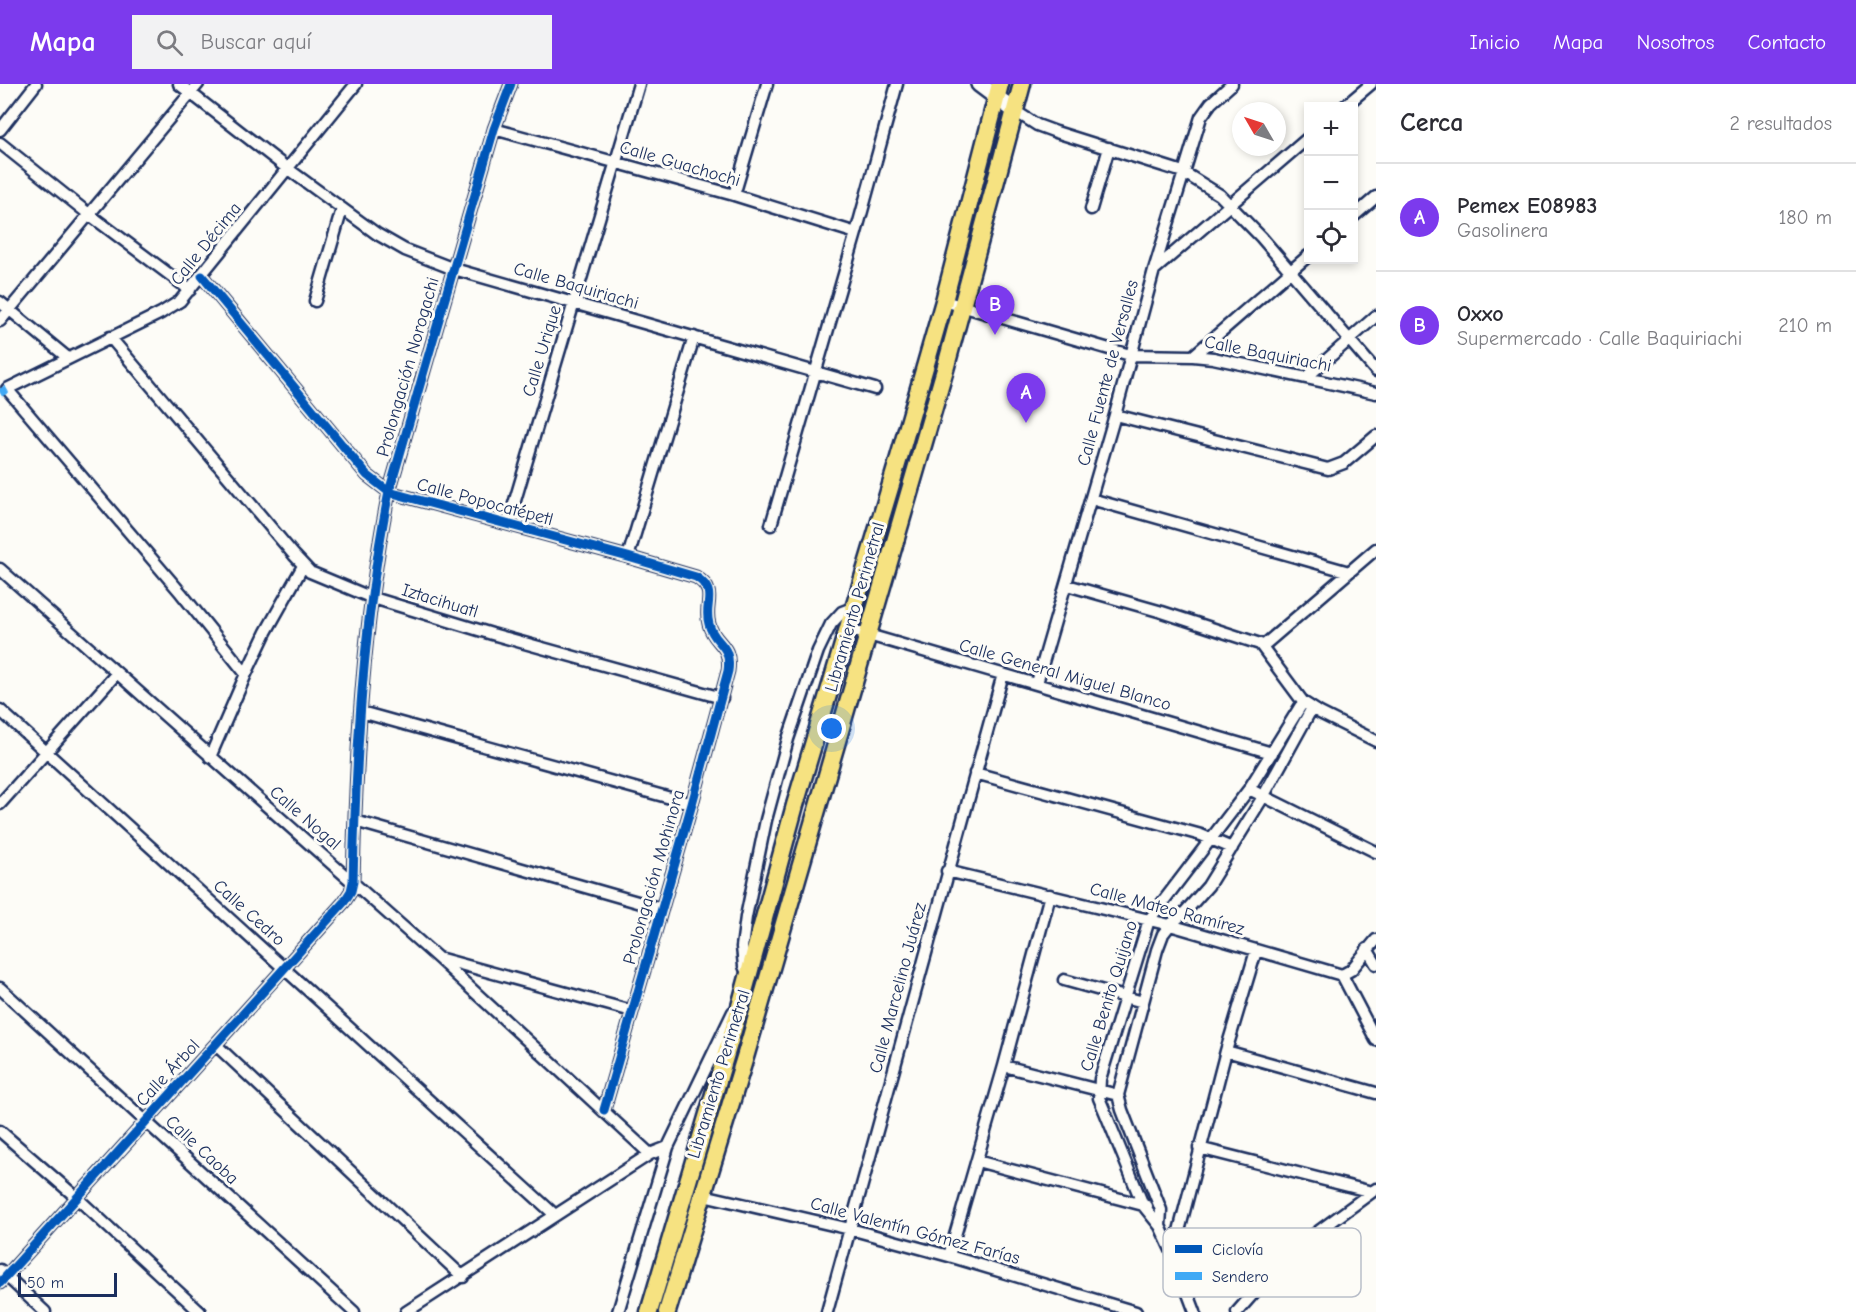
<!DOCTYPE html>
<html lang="es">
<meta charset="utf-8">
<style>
:root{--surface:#fff;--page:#f2f2f3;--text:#2b2b33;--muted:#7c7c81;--line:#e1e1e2;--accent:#7c3aed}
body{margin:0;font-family:"Comic Neue",sans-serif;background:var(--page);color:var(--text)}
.controls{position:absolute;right:18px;top:18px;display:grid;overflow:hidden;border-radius:0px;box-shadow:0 3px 9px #0003}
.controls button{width:54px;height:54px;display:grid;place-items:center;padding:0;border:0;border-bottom:2px solid var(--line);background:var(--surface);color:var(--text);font:30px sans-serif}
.compass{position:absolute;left:1232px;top:18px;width:54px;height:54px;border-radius:50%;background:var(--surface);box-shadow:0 3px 9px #0003;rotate:309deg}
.scale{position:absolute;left:18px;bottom:15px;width:99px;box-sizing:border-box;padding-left:6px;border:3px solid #1b2f5e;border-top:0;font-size:16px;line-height:21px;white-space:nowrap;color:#1b2f5e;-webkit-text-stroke:4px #fdfcf7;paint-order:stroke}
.you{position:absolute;left:832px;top:645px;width:21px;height:21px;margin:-15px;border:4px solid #fff;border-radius:50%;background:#1a73e8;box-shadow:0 0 0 9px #1a73e833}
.badge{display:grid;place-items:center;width:39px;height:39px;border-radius:50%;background:var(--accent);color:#fff;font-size:20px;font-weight:700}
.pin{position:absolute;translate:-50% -50px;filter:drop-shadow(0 2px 3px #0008)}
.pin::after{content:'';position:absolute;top:32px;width:21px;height:18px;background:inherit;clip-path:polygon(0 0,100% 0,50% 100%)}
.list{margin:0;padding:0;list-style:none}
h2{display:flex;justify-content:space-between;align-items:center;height:78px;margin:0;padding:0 24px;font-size:26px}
h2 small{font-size:20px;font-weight:400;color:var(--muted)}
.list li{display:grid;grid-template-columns:39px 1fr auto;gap:18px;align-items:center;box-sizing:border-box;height:108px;padding:0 24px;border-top:2px solid var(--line)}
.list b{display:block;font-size:22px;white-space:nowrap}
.list p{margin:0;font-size:20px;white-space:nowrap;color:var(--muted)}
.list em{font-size:20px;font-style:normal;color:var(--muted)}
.icon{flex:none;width:33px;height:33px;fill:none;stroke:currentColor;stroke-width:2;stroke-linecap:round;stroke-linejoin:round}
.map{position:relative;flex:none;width:1376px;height:1228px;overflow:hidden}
header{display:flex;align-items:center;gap:36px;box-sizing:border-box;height:84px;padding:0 30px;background:var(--accent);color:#fff}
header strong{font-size:28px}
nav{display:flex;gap:33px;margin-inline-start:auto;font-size:21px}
.search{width:420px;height:54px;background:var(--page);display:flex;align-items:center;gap:15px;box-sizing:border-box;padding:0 21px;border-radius:0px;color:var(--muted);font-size:22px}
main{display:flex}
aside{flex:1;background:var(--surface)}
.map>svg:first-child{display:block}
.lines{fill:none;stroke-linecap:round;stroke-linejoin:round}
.street-casing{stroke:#1b2f5e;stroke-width:15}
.secondary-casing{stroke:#1b2f5e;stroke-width:20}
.primary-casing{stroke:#1b2f5e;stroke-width:21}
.street{stroke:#fdfcf7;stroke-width:10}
.secondary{stroke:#fdfcf7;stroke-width:15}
.primary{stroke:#f6e281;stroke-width:16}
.quiet{stroke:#3fa9f5;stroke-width:8;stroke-dasharray:15 8;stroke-linecap:butt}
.cycleway-casing{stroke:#fdfcf7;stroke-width:13}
.cycleway{stroke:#0057b8;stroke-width:9}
.labels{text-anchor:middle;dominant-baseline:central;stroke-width:6;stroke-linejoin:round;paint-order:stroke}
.street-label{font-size:18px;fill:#1b2f5e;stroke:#fdfcf7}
.key{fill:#fdfcf7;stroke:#b9bec9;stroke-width:1.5}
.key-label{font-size:16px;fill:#1b2f5e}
</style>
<header>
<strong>Mapa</strong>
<div class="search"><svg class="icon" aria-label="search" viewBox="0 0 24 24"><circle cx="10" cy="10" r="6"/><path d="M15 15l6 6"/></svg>Buscar aquí</div>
<nav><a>Inicio</a><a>Mapa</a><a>Nosotros</a><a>Contacto</a></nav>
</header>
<main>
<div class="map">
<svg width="1376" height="1228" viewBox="0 0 1376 1228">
<rect width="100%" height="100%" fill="#fdfcf7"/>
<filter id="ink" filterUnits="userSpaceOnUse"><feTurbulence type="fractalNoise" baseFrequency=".0167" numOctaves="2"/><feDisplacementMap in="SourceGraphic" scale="12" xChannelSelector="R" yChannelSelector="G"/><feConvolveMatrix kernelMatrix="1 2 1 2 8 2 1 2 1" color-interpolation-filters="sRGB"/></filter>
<g filter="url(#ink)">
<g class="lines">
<defs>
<path id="street" d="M179,0l109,85 89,65 28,16 49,19 421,120
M1345,22l26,-22
M1015,27l22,14 19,7 127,40 37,23 41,42 115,134
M494,45l240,66 122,38
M0,46l36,-46
M0,59l90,72 100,75
M734,111l33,-111
M1091,125l18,-61
M1354,132l22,-19
M1154,186l154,-132
M202,192l165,199 22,17 239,65 68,20c23,15 7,27 13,47 5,21 23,19 19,47l-36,133 -88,306
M315,217l27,-92
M944,217l186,54 63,1 20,2 163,35
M0,218l68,56
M0,237l198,-237
M110,253l184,218 16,17 60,25 122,37 230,64
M1193,272l115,-100
M1306,294l70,-62
M1115,331l213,54 16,-6 32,-27
M1091,415l258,73
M508,440l131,-440
M771,441l85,-292 41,-149
M628,473l66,-220
M0,485l439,390 211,195 18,-7
M1067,501l95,27 98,32 43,58 17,11 56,28
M848,545l424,124
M1263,562l113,-97
M246,590l-65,-81 -174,-204 154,-76 19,-12 176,-217
M1037,599l78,-268 39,-145 47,-153 10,-14 21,-19
M0,626l555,505
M361,628l331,92
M210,673l36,-83 20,-42 37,-66
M975,689l226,62 31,13
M1249,705l127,63
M0,720l117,-131
M355,737l307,88
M947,787l223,54 172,50
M1367,865l9,15
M442,875l190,52
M747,889l-3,-7 -2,-19 4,-30 20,-97 22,-81 30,-88 13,-27 11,-12 13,-5
M1342,891l34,65
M1342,891l9,-5 25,-30
M1064,896l79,22
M0,904l354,324
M216,961l247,232
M1226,967l150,42
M1004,982l114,29
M0,1047l76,66 124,115
M1199,1064l173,44
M977,1077l170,45
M699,1110l151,35 99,27 187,56
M1160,1142l1,-16 -39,-100 -4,-15 39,-145 6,-16 7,-9 15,-13 23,-26 55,-89 49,-89
M1177,1151l105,25
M1173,1170l53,-203 30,-100
M949,1172l55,-190 46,-171
M0,1186l45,42
M0,1199l344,-381 7,-11 2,-9c3,-131 10,-261 36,-390l105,-363 17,-45
M406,1228l244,-158
M618,1228l50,-165 65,-135
M827,1228l176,-638
M1195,1228l-22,-58 -13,-28 -17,-21 -38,-93 -6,-14 1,-19 49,-159 100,-131 54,-87
M1237,1228l52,-59 87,-64"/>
<path id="secondary" d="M979,0l36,27"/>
<path id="primary" d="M649,1228l90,-302 56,-205 103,-344 46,-160 56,-217
M667,1228l79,-258 200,-688 76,-282"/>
</defs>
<use href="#street" class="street-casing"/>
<use href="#secondary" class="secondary-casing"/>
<use href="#primary" class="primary-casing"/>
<use href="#street" class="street"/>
<use href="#secondary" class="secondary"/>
<use href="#primary" class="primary"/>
<path class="quiet" d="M0,309l7,-4"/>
<defs>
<path id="cycleway" d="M202,192l165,199 22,17 239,65 68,20c23,15 7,27 13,47 5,21 23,19 19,47l-36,133 -88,306
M0,1199l344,-381 7,-11 2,-9c3,-131 10,-261 36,-390l105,-363 17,-45"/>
</defs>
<use href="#cycleway" class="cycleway-casing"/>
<use href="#cycleway" class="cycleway"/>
</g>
</g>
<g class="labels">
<g class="street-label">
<text transform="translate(680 80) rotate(16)">Calle Guachochi</text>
<text transform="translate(206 160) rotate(-51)">Calle Décima</text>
<text transform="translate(576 202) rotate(16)">Calle Baquiriachi</text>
<text transform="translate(542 267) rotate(-73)">Calle Urique</text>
<text transform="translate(1268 270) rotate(11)">Calle Baquiriachi</text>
<text transform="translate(408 283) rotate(-74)">Prolongación Norogachi</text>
<text transform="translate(1108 289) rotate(-75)">Calle Fuente de Versalles</text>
<text transform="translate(485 418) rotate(15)">Calle Popocatépetl</text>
<text transform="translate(440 517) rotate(17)">Iztacihuatl</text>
<text transform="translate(855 523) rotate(-74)">Libramiento Perimetral</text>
<text transform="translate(1065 591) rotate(16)">Calle General Miguel Blanco</text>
<text transform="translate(305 734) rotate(41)">Calle Nogal</text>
<text transform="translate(654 793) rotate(-74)">Prolongación Mohinora</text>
<text transform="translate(1167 825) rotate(15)">Calle Mateo Ramírez</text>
<text transform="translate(249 829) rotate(42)">Calle Cedro</text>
<text transform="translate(898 904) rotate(-75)">Calle Marcelino Juárez</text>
<text transform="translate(1109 912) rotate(-73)">Calle Benito Quijano</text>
<text transform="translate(168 989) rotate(-47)">Calle Árbol</text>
<text transform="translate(719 990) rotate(-73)">Libramiento Perimetral</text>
<text transform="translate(202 1066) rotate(43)">Calle Caoba</text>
<text transform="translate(915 1147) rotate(15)">Calle Valentín Gómez Farías</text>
</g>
</g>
<rect x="1163" y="1144" width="198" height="69" rx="9" class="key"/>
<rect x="1175" y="1161" width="27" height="8" fill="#0057b8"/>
<rect x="1175" y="1188" width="27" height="8" fill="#3fa9f5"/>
<g class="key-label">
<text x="1212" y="1171">Ciclovía</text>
<text x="1212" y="1198">Sendero</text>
</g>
</svg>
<div class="controls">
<button>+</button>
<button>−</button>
<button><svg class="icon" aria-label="locate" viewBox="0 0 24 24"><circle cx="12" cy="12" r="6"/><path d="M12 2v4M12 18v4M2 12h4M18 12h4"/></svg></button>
</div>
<svg class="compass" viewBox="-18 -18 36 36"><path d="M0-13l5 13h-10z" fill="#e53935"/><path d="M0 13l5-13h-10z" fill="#7c7c81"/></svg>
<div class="scale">50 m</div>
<div class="you"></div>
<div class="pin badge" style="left:1026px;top:339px">A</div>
<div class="pin badge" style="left:995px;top:251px">B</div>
</div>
<aside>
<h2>Cerca<small>2 resultados</small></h2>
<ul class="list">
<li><span class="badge">A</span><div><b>Pemex E08983</b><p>Gasolinera</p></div><em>180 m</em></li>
<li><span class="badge">B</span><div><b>Oxxo</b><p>Supermercado · Calle Baquiriachi</p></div><em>210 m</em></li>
</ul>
</aside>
</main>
